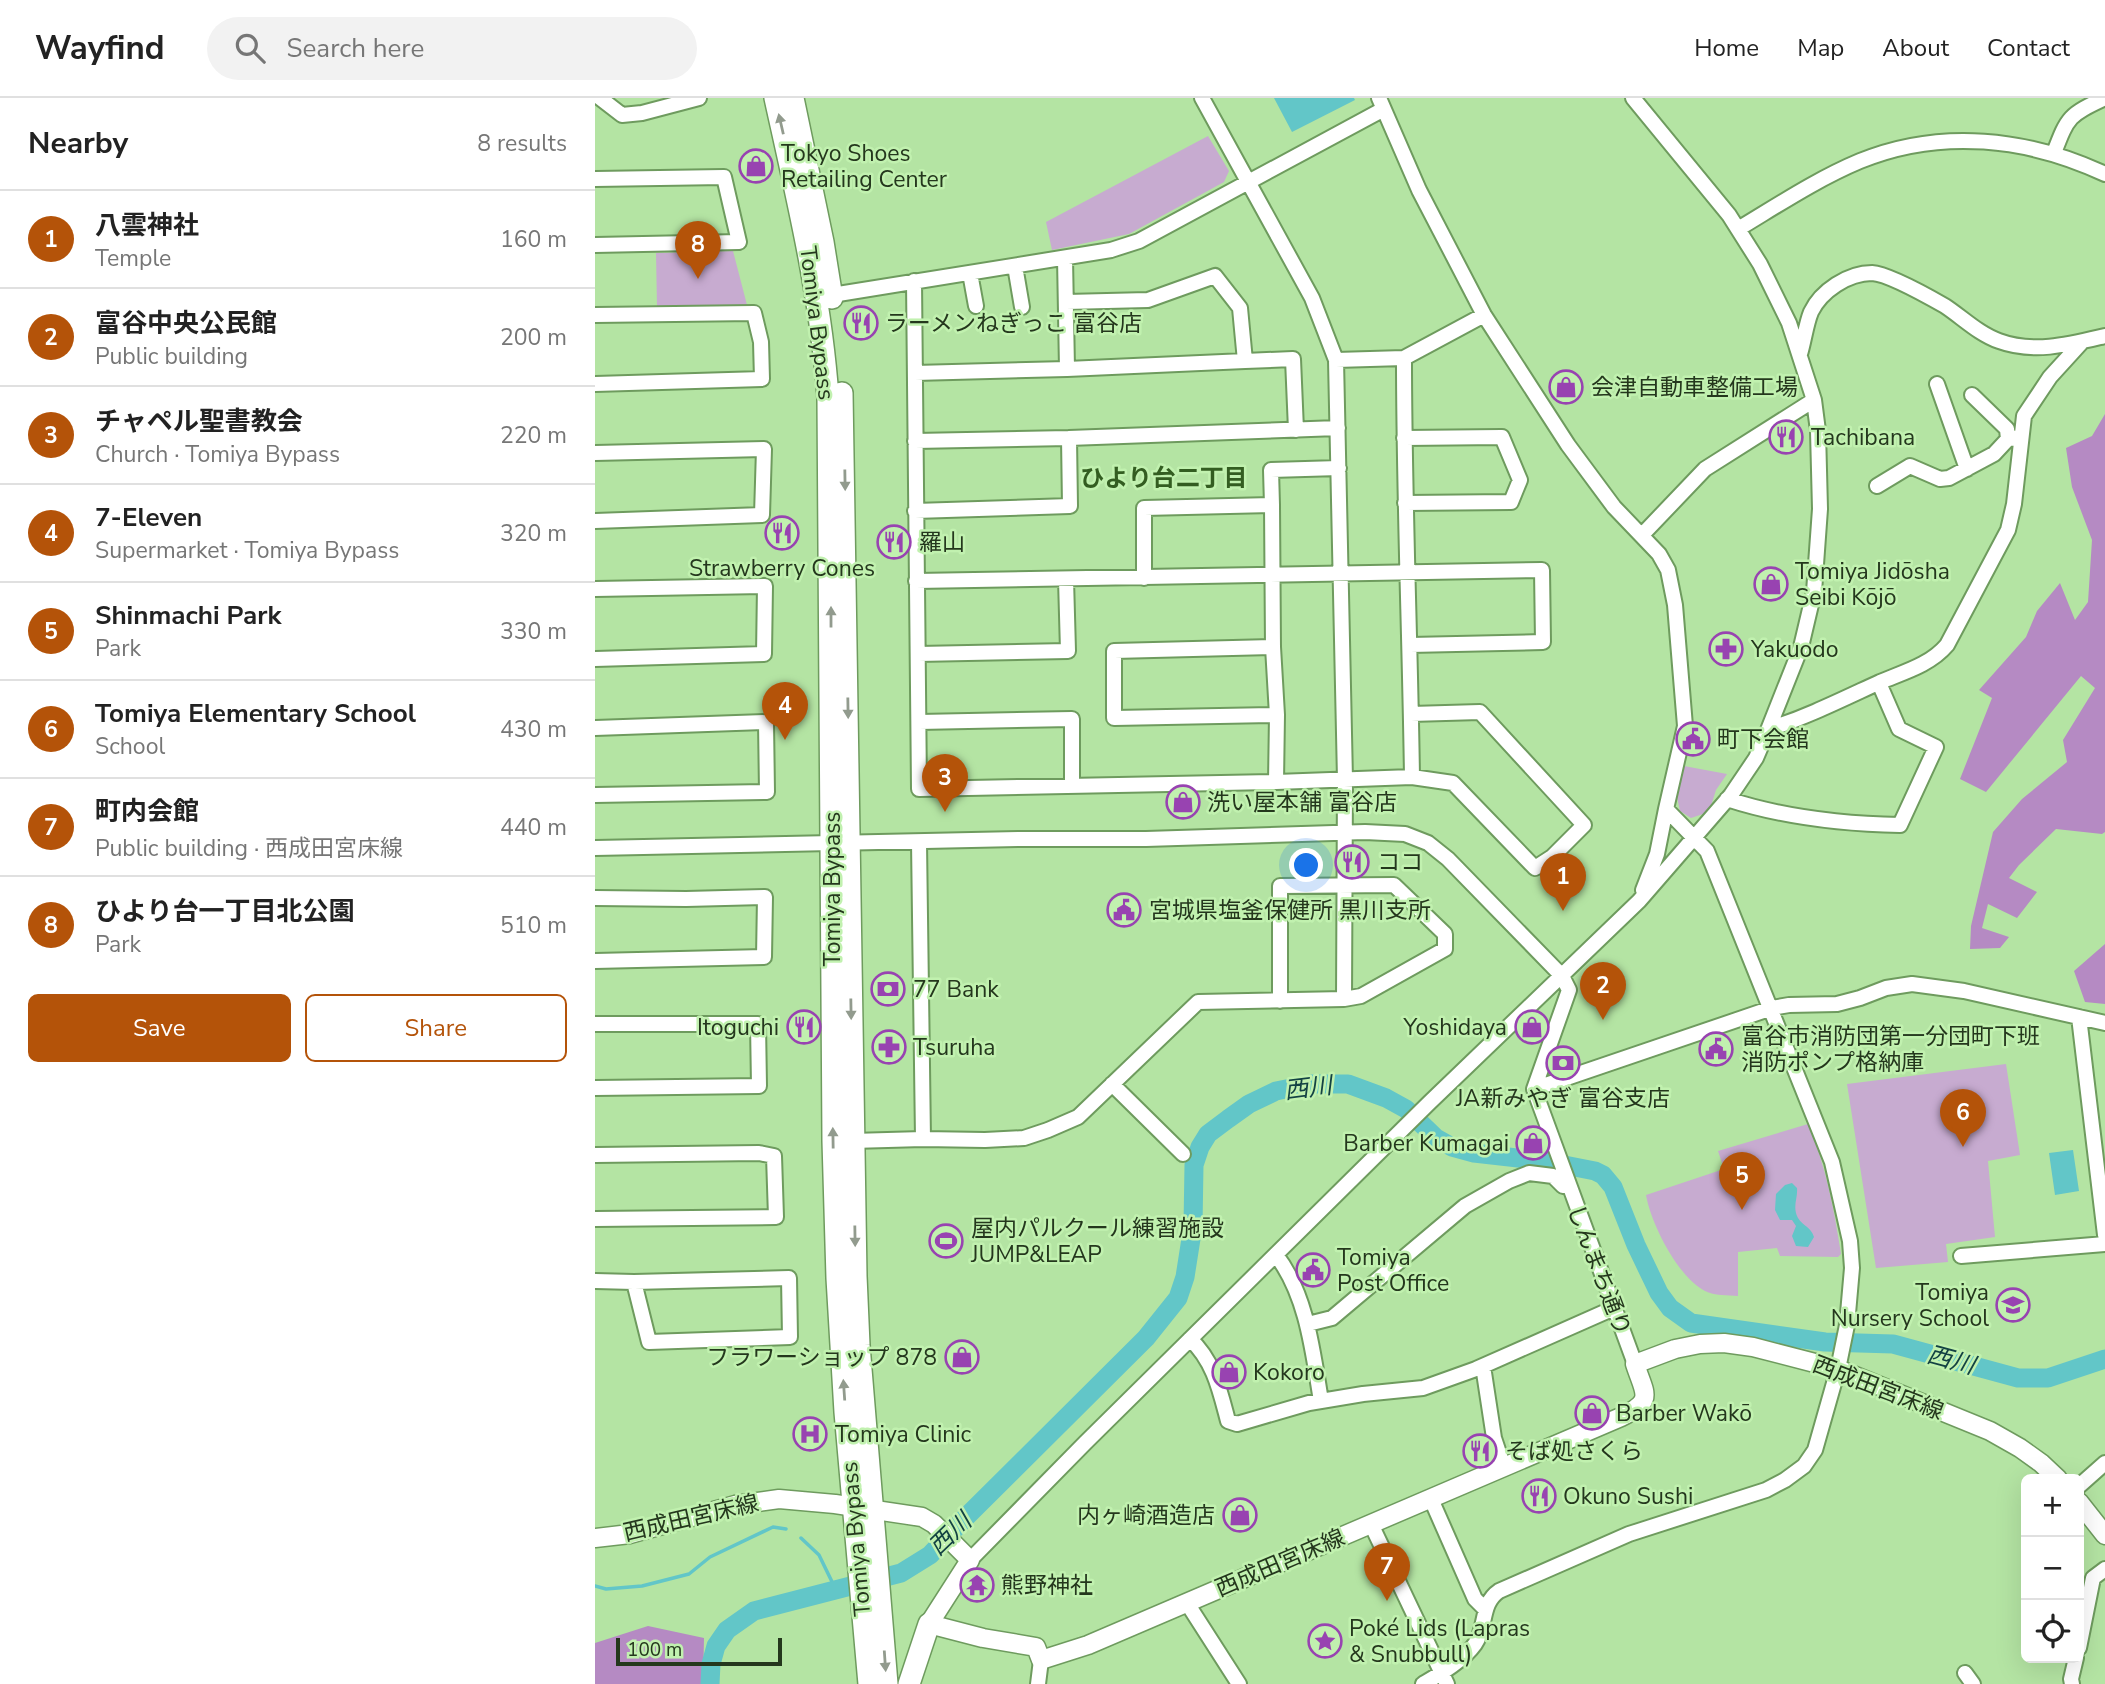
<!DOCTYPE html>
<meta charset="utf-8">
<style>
:root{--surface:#fff;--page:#f2f2f2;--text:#222;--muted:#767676;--line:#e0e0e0;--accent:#b45309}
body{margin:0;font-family:"Nunito Sans","Noto Sans JP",sans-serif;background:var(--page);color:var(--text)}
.controls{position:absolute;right:21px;bottom:21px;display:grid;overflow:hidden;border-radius:10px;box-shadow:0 7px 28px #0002}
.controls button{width:63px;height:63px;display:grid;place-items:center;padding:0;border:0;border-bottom:2px solid var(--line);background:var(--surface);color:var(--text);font:35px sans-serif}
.scale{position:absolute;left:21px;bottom:18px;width:166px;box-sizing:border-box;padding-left:7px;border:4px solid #24371d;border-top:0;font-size:19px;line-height:24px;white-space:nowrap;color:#24371d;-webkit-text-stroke:5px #c1f1af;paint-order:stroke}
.you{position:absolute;left:712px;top:768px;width:24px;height:24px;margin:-18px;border:5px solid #fff;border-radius:50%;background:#1a73e8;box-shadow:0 0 0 10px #1a73e833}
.badge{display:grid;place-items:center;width:46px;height:46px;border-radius:50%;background:var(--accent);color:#fff;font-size:23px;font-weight:700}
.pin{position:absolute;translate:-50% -58px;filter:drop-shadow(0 2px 4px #0008)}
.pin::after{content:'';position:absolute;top:37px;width:24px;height:21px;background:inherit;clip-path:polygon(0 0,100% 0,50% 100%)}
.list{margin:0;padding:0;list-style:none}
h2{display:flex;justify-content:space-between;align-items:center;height:91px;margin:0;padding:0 28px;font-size:30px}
h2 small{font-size:23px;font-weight:400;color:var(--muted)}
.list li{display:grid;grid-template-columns:46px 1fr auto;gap:21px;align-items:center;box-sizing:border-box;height:98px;padding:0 28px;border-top:2px solid var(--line)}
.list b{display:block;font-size:26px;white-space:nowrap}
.list p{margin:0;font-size:23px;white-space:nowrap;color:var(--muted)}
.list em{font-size:23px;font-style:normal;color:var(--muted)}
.actions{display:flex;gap:14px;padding:21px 28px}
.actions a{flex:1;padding:16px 0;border:2px solid var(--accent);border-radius:10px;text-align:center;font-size:24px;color:var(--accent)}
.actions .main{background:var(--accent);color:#fff}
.icon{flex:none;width:38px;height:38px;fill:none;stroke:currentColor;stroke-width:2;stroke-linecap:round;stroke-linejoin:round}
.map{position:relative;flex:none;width:1510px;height:1586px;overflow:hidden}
header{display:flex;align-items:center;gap:42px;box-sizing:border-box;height:98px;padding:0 35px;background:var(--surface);border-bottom:2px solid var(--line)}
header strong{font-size:33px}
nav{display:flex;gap:38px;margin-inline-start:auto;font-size:24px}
.search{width:490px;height:63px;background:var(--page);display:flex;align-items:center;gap:18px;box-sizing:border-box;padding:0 24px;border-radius:38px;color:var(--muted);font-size:26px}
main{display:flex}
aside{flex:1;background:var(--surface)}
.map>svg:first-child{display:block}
.green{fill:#c7abd0}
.forest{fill:#b58ac3}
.water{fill:#62c6c8}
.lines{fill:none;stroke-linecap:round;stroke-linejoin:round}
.stream{stroke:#62c6c8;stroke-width:3.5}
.river{stroke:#62c6c8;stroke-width:19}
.minor-casing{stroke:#6e9b5e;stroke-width:18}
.major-casing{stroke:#6e9b5e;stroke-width:21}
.highway-casing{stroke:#6e9b5e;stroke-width:24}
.minor{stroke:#fff;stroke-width:14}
.major{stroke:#fff;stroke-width:18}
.highway{stroke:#fff;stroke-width:21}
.oneway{fill:#929b8e}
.labels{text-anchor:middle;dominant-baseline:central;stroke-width:5;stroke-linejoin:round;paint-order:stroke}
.poi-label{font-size:23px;fill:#24371d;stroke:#c1f1af;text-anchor:start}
.street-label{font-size:23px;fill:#24371d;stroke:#c1f1af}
.neighbourhood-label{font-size:24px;font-weight:bold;fill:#335d21;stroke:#c1f1af}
.water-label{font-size:24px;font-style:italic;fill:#134243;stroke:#c1f1af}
</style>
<header>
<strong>Wayfind</strong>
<div class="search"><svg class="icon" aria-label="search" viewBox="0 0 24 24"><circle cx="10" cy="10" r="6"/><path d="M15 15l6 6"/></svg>Search here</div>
<nav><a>Home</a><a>Map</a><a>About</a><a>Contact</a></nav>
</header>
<main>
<aside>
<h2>Nearby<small>8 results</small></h2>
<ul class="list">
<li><span class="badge">1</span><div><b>八雲神社</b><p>Temple</p></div><em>160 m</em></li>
<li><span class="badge">2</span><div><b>富谷中央公民館</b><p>Public building</p></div><em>200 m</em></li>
<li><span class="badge">3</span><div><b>チャペル聖書教会</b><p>Church · Tomiya Bypass</p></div><em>220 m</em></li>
<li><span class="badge">4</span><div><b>7-Eleven</b><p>Supermarket · Tomiya Bypass</p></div><em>320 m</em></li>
<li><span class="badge">5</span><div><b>Shinmachi Park</b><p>Park</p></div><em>330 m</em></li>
<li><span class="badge">6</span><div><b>Tomiya Elementary School</b><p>School</p></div><em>430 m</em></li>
<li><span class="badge">7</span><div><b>町内会館</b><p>Public building · 西成田宮床線</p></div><em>440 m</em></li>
<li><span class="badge">8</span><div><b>ひより台一丁目北公園</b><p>Park</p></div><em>510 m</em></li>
</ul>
<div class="actions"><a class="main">Save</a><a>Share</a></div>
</aside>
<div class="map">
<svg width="1510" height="1586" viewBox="0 0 1510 1586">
<rect width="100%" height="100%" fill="#b4e4a3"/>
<path class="green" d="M613,38l21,35 -5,11 -95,52 -77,16 -6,-28z
M138,153l14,54 -90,2 -1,-54z
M1089,668l43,8 -11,16 -7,22 -18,6 -11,-7 -3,-14z
M1411,966l14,91 -32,6 7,76 -49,7 2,18 -72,6 -29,-184z
M1213,1026c18,42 26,85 33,130l-3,3 -58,-1 -3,-8 -39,4v44c-10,-1 -24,0 -33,-5 -27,-14 -54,-67 -59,-96l78,-26 -6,-18z"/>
<path class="forest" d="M1510,316v418l-3,2 -46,-5 -37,36 -10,13 28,14 -20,26 -29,-14 -6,24 27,9 -9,11 -30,1 1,-23 22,-94 29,-33 45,-37 -4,-22 32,-52 -14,-12 -95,116 -26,-13 32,-81 -13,-8 47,-53 11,-26 23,-28 15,37 13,-18 4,-62 -20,-53 -6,-39 26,-12z
M1510,846v60l-20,-2 -11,-31z
M53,1528l56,12 -1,46h-108v-41z"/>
<path class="water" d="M679,0h80l1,2 -63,32z
M1478,1052l6,41 -24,4 -6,-42z
M1197,1085l5,5c1,10 -5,19 1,30 5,8 13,9 16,19l-6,10 -12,-1 -4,-10 4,-10 -4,-6h-12l-5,-10 1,-16 9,-9z"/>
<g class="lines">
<path class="stream" d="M206,1440l18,17 17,35
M0,1488l11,3 36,-3 47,-12 21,-17 63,-30 13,2"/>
<path class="river" d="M115,1586l1,-20 5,-18 11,-16 27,-19 147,-38 29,-18 32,-34 184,-183 32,-40 7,-21 8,-51 1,-61 6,-18 8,-13 20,-15 21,-15 27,-13 35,-7h37l38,14 20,11 30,29 16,9 22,6 70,8 51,10 8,4 10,12 23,58 23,48 11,15 21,15 134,19 68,2 125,34h30l57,-19"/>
<defs>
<path id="minor" d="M5,0l22,17 20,-2 57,-15
M784,0l40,92 65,125 84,130 46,62 45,47 9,16 7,35 10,121 -19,83 41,42 125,311 18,79 2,27 -5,57 -9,44 -23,81 -11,16 -19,14 -19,10 -137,44 -130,57c-19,13 -12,36 -24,53 -12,17 -35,30 -52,40
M1459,55c14,-37 15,-38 51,-55
M0,81l129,-2 15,65 -144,3
M1143,131c40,-24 79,-50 122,-68 81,-33 168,-23 245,13
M420,168l7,41
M375,175l6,33
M319,183l5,508 357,-7 136,-5 41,6 82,85 17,-11 32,-32 -104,-113 -69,2
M237,197l279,-45 28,-9 243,-131
M471,204l82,-2 67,-24 25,32 5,53 -178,8
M0,217l159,-2 7,29 1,37 -167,5
M1205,256c4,-13 6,-30 11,-42 10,-21 37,-39 61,-39 16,1 59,25 73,33 18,12 34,28 54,35 35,13 72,3 106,-5
M809,260c0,140 6,279 8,419
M741,262l68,-2 80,-43
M650,263l48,-2 3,71
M320,275l152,-4 -2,-111
M1342,286l30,85
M1377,297l35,34 1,10
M474,340l269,-10
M809,340l98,-1 18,43 -9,22 -106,1
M320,343l154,-3 1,68 -155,5
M0,355l169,-4 -2,66 -167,6
M1282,388l33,-20 30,13 9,-1 45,-24 14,-15 12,-2
M677,407l-1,-35 68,-2
M1047,437l63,-66 109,-69
M549,480v-70l128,-3 1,142 4,68 -1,67
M321,483l626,-11 1,72 -133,3
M0,491l170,-3 -1,68 -169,5
M678,549l-159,4v67l163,-3
M323,556l150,-3 -2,-72
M324,624l153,-3v67
M0,630l171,-6 1,70 -172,3
M1174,631c38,-12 74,-30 111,-47 24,-10 50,-17 67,-37l61,-115 6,-26 10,-88 26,-39 31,-34
M1132,701c55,18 116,25 173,26l36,-78 -37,-18 -20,-46
M324,744l4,297
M0,750l423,-9h128l219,-7 40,2 23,9 20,16 114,117 7,14 -35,99 101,275
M1048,792l14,-36 9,-45
M0,800l91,1 79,-2 -1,60 -169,4
M685,903v-115l114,-1 51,49v15l-84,47 -17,3
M1484,919l26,218
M0,926h163l1,62 -164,2
M517,986l71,70
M939,991l238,-81 17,-3 48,-1 23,-6 26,-10 26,-4 52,7 141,32
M257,1043l71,-2 62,1 39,-2 24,-8 30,-13 120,-115 146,-3 1,-219 -9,-420 -24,-62 -110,-200
M0,1057l164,-2 15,3 2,61 -181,2
M681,1157c31,40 37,98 45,146
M1366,1158l144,-12
M194,1180l1,59 -141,5 -15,-60z
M0,1183l39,1
M713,1226l24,-6 133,-112 44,-25 20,-8 24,3 10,10 4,-1
M595,1241c24,22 30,52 38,82l9,3 72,-21 54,-9 60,-6 53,-19 138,-61
M888,1268l11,72 10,30
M1484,1388l26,-23
M836,1401l44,100 10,10
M776,1426l76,160
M375,1462l115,-117 344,-340 210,-202 92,-106 25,-37 12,-28 33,-83 13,-55 6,-83 -2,-78 -4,-31 -25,-77 -29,-59 -31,-49 -96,-117
M592,1505l52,81
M1484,1550l14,-70 12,-9
M1370,1575l8,11
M443,1586l3,-24
M1477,1586l-1,-5 5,-21"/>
<path id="major" d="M1484,1404l26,33
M0,1440l35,-4 105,-29 44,-6 56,5 87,13 12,7 36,36 -41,64 54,14 53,9 5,13 47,-15 533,-228c34,-17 24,-22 14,-53l40,-15 25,-5 24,-1 29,4 85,22 152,62 30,17 21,15 17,16"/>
<path id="highway" d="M180,0c22,100 46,198 53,300l5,743 4,137 8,134 24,272
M198,0l30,144 9,56
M247,295l14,883 3,69 28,339
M314,1586l20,-60"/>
</defs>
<use href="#minor" class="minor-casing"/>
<use href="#major" class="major-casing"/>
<use href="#highway" class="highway-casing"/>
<use href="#minor" class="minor"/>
<use href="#major" class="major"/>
<use href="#highway" class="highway"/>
</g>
<defs><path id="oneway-solid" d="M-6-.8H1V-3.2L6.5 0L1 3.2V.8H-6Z" transform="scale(1.75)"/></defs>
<g class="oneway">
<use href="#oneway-solid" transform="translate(186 26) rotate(-103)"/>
<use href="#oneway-solid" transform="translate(250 382) rotate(89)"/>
<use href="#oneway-solid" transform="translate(236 519) rotate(-90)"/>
<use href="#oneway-solid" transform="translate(253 610) rotate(89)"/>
<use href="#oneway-solid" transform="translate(256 911) rotate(89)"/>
<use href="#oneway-solid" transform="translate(238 1040) rotate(-91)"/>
<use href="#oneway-solid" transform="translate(260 1138) rotate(89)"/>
<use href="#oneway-solid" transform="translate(249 1292) rotate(-94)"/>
<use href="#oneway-solid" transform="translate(290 1563) rotate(86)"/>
</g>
<defs>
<symbol id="shop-ring" viewBox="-11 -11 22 22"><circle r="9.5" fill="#c1f1af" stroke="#9843b1" stroke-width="1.5"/><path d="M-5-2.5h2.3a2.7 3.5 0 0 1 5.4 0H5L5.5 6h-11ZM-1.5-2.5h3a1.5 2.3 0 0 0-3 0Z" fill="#9843b1"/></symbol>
<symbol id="restaurant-ring" viewBox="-11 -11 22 22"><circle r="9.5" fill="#c1f1af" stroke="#9843b1" stroke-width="1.5"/><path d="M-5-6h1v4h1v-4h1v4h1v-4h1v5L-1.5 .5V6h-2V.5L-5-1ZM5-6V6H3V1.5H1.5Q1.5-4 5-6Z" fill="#9843b1"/></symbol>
<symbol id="pharmacy-ring" viewBox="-11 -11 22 22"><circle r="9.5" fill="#c1f1af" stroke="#9843b1" stroke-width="1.5"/><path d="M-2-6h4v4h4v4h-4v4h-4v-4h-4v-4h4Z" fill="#9843b1"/></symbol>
<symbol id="civic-ring" viewBox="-11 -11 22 22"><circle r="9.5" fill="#c1f1af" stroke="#9843b1" stroke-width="1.5"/><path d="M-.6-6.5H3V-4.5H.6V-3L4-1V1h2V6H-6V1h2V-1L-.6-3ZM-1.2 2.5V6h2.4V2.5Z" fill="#9843b1"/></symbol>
<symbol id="bank-ring" viewBox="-11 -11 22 22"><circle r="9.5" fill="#c1f1af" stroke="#9843b1" stroke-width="1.5"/><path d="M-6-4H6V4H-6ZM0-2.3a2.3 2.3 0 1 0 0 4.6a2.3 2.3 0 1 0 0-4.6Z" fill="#9843b1"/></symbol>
<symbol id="stadium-ring" viewBox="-11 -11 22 22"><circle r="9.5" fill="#c1f1af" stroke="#9843b1" stroke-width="1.5"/><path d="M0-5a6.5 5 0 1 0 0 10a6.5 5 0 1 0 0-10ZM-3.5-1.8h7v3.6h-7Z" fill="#9843b1"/></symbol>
<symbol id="school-ring" viewBox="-11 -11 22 22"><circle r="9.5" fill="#c1f1af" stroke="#9843b1" stroke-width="1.5"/><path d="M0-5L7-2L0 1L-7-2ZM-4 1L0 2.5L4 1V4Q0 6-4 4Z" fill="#9843b1"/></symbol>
<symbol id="hospital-ring" viewBox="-11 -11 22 22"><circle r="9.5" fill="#c1f1af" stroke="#9843b1" stroke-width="1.5"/><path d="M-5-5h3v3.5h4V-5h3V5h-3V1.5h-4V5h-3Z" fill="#9843b1"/></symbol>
<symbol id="temple-ring" viewBox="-11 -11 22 22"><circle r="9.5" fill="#c1f1af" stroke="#9843b1" stroke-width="1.5"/><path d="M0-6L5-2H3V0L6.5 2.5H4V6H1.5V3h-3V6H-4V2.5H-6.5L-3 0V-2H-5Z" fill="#9843b1"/></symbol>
<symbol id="sight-ring" viewBox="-11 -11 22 22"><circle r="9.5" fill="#c1f1af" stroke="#9843b1" stroke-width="1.5"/><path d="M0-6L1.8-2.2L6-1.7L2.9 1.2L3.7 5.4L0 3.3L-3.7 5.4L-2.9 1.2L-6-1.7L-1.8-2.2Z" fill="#9843b1"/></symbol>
</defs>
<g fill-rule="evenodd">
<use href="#shop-ring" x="142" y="49" width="38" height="38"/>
<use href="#restaurant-ring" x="247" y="206" width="38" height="38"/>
<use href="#shop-ring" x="952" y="270" width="38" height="38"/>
<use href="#restaurant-ring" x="1172" y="320" width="38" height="38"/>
<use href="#restaurant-ring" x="168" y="416" width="38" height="38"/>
<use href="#restaurant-ring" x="280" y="425" width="38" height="38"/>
<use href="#shop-ring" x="1157" y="467" width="38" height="38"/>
<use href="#pharmacy-ring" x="1112" y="532" width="38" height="38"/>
<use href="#civic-ring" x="1079" y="622" width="38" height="38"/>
<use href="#shop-ring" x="569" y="685" width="38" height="38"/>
<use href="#restaurant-ring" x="738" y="745" width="38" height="38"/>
<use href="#civic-ring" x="510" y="793" width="38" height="38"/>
<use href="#bank-ring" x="274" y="872" width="38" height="38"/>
<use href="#restaurant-ring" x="190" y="910" width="38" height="38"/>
<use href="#shop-ring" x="918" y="910" width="38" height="38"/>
<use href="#pharmacy-ring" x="275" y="930" width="38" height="38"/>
<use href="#civic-ring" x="1102" y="932" width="38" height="38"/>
<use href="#bank-ring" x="949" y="946" width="38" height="38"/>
<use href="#shop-ring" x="919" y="1026" width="38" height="38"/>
<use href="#stadium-ring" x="332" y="1124" width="38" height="38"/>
<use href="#civic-ring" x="699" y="1153" width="38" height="38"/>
<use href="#school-ring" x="1399" y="1188" width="38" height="38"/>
<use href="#shop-ring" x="348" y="1240" width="38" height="38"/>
<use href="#shop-ring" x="615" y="1255" width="38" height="38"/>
<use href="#shop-ring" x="978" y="1296" width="38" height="38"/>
<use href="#hospital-ring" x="196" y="1317" width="38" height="38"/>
<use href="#restaurant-ring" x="866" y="1334" width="38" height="38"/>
<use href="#restaurant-ring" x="925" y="1379" width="38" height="38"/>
<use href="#shop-ring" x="626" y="1398" width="38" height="38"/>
<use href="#temple-ring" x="363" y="1468" width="38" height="38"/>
<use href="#sight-ring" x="711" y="1524" width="38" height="38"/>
</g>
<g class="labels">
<g class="poi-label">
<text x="186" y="55">Tokyo Shoes<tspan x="186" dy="26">Retailing Center</tspan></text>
<text x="290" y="225">ラーメンねぎっこ 富谷店</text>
<text x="996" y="289">会津自動車整備工場</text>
<text x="1216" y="339">Tachibana</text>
<text x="324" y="444">羅山</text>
<text x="187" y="470" text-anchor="middle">Strawberry Cones</text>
<text x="1200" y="473">Tomiya Jidōsha<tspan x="1200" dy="26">Seibi Kōjō</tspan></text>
<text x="1156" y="551">Yakuodo</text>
<text x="1122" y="641">町下会館</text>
<text x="612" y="704">洗い屋本舗 富谷店</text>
<text x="782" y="764">ココ</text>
<text x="554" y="812">宮城県塩釜保健所 黒川支所</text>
<text x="318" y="891">77 Bank</text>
<text x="184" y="929" text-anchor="end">Itoguchi</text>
<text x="912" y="929" text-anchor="end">Yoshidaya</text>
<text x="1146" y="938">富谷市消防団第一分団町下班<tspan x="1146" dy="26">消防ポンプ格納庫</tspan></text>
<text x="318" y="949">Tsuruha</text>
<text x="968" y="1000" text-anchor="middle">JA新みやぎ 富谷支店</text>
<text x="914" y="1045" text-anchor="end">Barber Kumagai</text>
<text x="376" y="1130">屋内パルクール練習施設<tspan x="376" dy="26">JUMP&amp;LEAP</tspan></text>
<text x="742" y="1159">Tomiya<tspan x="742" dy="26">Post Office</tspan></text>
<text x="1394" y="1194" text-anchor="end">Tomiya<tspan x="1394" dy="26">Nursery School</tspan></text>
<text x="342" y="1259" text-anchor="end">フラワーショップ 878</text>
<text x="658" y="1274">Kokoro</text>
<text x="1021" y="1315">Barber Wakō</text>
<text x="240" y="1336">Tomiya Clinic</text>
<text x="910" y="1353">そば処さくら</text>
<text x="968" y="1398">Okuno Sushi</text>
<text x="620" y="1417" text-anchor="end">内ヶ崎酒造店</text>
<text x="406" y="1487">熊野神社</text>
<text x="754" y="1530">Poké Lids (Lapras<tspan x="754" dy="26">&amp; Snubbull)</tspan></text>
</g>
<g class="street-label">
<text transform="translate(222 225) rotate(83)">Tomiya Bypass</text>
<text transform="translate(237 791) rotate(-90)">Tomiya Bypass</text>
<text transform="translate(1004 1172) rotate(69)">しんまち通り</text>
<text transform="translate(1283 1290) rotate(21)">西成田宮床線</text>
<text transform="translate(96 1420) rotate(-13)">西成田宮床線</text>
<text transform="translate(261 1441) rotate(-95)">Tomiya Bypass</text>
<text transform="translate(685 1465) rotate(-23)">西成田宮床線</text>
</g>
<g class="neighbourhood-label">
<text x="569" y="380">ひより台二丁目</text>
</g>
<g class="water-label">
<text transform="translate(713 990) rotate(-7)">西川</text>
<text transform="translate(1356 1262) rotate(15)">西川</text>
<text transform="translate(355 1436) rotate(-44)">西川</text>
</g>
</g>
</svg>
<div class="controls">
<button>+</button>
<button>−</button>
<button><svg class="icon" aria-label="locate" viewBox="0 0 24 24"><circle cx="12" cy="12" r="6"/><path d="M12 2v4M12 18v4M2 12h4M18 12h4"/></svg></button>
</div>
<div class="scale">100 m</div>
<div class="you"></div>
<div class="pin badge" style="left:968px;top:813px">1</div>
<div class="pin badge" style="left:1008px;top:922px">2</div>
<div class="pin badge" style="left:350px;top:714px">3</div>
<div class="pin badge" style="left:190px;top:642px">4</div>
<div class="pin badge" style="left:1147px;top:1112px">5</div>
<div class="pin badge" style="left:1368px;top:1049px">6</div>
<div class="pin badge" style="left:792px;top:1503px">7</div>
<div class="pin badge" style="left:103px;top:181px">8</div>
</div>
</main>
